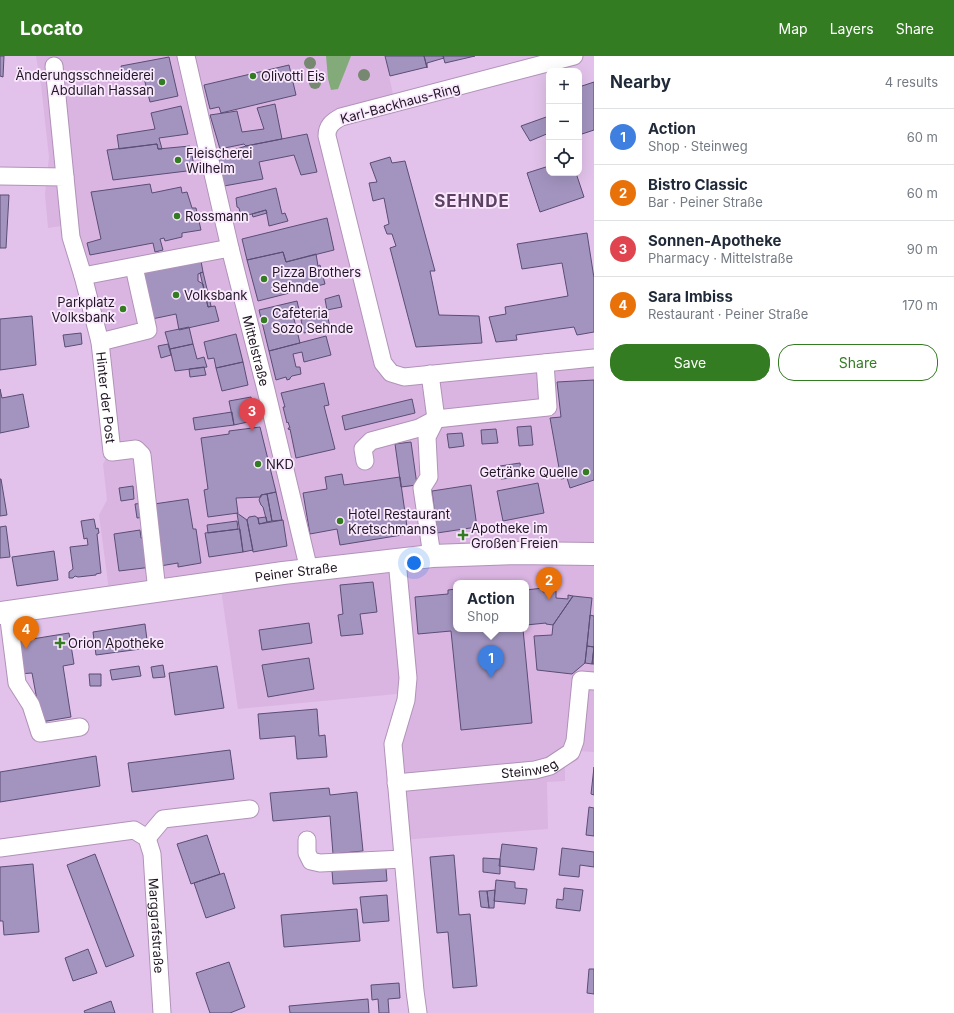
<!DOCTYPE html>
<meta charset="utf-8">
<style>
:root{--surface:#fff;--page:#f2f2f3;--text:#1f2937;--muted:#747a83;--line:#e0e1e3;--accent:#347c22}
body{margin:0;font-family:Inter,sans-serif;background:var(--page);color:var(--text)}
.controls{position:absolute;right:12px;top:12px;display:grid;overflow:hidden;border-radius:8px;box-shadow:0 4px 16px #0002}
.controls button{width:36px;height:36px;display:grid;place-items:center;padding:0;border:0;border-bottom:1px solid var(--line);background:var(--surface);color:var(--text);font:20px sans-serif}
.you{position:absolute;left:414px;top:507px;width:14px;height:14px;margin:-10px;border:3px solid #fff;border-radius:50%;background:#1a73e8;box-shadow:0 0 0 6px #1a73e833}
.badge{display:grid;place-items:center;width:26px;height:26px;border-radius:50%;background:var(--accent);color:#fff;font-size:13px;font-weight:700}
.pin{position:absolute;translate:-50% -33px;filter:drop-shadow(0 1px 2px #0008)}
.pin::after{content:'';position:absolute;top:21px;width:14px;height:12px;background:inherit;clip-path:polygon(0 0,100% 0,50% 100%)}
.popup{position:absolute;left:453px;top:524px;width:76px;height:52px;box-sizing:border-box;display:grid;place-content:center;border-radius:8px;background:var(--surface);filter:drop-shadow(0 1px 3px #0005);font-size:13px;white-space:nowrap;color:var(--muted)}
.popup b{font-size:15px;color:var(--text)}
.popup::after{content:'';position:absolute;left:50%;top:100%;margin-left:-8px;border:8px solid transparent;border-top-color:var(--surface)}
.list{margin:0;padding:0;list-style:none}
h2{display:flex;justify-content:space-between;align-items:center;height:52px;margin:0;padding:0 16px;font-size:17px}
h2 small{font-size:13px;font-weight:400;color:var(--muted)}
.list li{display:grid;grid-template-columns:26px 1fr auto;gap:12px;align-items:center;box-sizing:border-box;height:56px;padding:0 16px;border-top:1px solid var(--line)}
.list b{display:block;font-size:15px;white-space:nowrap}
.list p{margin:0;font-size:13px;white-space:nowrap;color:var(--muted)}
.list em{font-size:13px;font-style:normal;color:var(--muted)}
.actions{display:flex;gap:8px;padding:12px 16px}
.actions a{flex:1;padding:9px 0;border:1px solid var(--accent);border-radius:16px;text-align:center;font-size:14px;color:var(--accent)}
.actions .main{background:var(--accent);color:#fff}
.icon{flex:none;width:22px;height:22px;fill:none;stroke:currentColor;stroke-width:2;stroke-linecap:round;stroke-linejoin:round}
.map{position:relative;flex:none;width:594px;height:957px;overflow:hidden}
header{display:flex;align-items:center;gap:24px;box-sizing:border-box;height:56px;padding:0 20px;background:var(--accent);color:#fff}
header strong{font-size:19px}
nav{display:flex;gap:22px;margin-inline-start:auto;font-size:14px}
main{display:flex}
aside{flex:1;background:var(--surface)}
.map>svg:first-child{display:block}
.built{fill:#dab5e2;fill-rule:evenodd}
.green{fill:#82ab79}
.building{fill:#a294bf;stroke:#5b4d75}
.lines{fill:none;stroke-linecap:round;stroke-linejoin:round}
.minor-casing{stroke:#b192b8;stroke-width:19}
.major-casing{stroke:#b192b8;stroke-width:24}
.minor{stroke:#fff;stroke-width:17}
.major{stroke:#fff;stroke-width:22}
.tree{fill:#768870}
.poi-dot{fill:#347c22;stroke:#fae9fe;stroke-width:1.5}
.labels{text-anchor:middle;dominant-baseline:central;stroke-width:3.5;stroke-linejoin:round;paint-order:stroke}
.poi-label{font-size:13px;fill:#221725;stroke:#fae9fe;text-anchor:start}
.street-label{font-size:13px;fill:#221725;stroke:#fae9fe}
.district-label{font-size:17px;font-weight:bold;letter-spacing:1px;fill:#5c4163;stroke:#fae9fe}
</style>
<header>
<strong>Locato</strong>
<nav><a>Map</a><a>Layers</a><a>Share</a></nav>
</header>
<main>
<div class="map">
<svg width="594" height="957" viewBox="0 0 594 957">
<rect width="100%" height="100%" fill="#e2c2ea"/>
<path class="built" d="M36,0h349l10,48 -67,23 60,243 206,-11v393l-15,-1v8l-14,8v14l-18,1 1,47 -147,11 -9,-96 15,-51 -169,16 -18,-127 -110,16 -11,-83 8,-15 -4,-36 8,-14 -12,-112 -37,-112 -14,2 -3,-34 4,-37 -8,-72zM456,527h70v46h-70z"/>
<path class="green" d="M326,0h25l-5,13 -8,20 -7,1 -3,-11z"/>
<path class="building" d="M0,0h4l-1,21 -3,-1z
M385,0h39l3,11 -37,9z
M424,0h19l1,2 -17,5v5z
M443,0h32l-30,7z
M169,1l9,39 -28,6 -6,-24 -19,3 -4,-15z
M289,9l7,30 -75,18 -2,-6 -9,2 -6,-24z
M594,26v48l-15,5v-48z
M275,48l7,35 -36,7 -2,-2 -24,5 -10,-34 27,-4 5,21 22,-3 -7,-21z
M181,50l7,28 -29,4 3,11h-4l-1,-5 -38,5 -2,-14 38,-6 -4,-16z
M549,60v17l-19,8 -9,-15z
M307,78l10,38 -16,3 -7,-20 -35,7 4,17 -39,7 -6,-31 28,-9z
M157,88l1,5 32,-3 5,24 -82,10 -6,-30z
M390,101l2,6 13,-2 30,110h-5l9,44 40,1 3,27 -66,4 -26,-99 6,-2 -4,-12h-5l-3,-8 5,-2 -5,-26 -11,3 -4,-18 8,-1 -7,-19z
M549,110v7h27l8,24 -44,15 -13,-39z
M150,128l2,9 29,-6 1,6 5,-1 5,16h4l5,22 -19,3v4l-17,4 -1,-3 -4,1 3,11 -8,2 -2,-9 -63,12 -3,-12 14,-4 -10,-47z
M276,132l6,26 3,-1 3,8 -19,5 -3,-16 -25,7 -2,-9 -2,-1 -1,-9z
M0,139h9l-3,53h-6z
M266,154l1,3 -14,4 -1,-3z
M327,162l7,32 -48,12 -3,-10 -36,8 -5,-21z
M587,177l7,45v54l-17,3 -3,-8 -58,8 1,5 -21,2 -7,-25 17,-3 -1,-7 63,-11 -6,-33 -40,6 -5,-25z
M283,196l3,10 30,-8 2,12 2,-1 5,19 -67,17 -11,-41z
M201,205l2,11 -5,2v7l5,3 5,23 7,-1 4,15 -40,9 -3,-16 -24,5 -10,-46z
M203,216l8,34 -3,1 -8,-34z
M339,239l3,12 -15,3 -2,-11z
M297,245l3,13 -4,1 1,3 -3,1 6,24 -31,8 -10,-41z
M327,258l3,13 -26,6 -3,-13z
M32,260l4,49 -36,5v-51z
M189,271l4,17 -23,5 -5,-17z
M81,277l1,11 -17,3 -2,-12z
M236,278l7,28 -27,6 -2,-10 -6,1 -4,-17z
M326,280l5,19 -27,7 -2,-10 -9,2 3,13h4l1,7 -9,2 -2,2v1l-3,1 -1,-3 -10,3 -7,-29z
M168,288l3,11 -10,3 -3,-12z
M193,288l4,15 7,-2 3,10 -32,4 -5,-22z
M243,306l5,23 -26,6 -6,-23z
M204,311l2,8 -16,2 -1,-8z
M594,324v100l-24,8 -3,-10 -6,1 -11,-61 11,-1 -4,-35z
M324,327l5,22 -5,1 11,43 -39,9 -6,-29 -1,1 -1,-2h2l-2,-6 -1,1 -4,-16h2l-4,-14z
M0,333l2,9 21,-4 6,33 -29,6z
M251,341l6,23 -23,5 -5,-24z
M412,343l3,14 -70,17 -3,-14z
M232,356l2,13 -39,5 -2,-12z
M531,370l2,19 -14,1 -2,-19z
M260,371l16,65 -15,3v2l-25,1 2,15 -30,4 -4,-27 4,-1 -7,-51 28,-4v-3z
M496,373l2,14 -16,1 -1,-14z
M462,377l2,13 -15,2 -2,-14z
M411,386l6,43 -16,2 -6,-43z
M520,407l2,14 -21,2 -1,-13z
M342,418l2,11 56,-8 8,57 -68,11 -3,-16 -27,5 -7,-41 24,-4 -2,-12z
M0,423h1l6,36 -7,1z
M538,427l6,30 -41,8 -6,-30z
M471,429l6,42 -40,6 -5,-42z
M133,430l1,13 -13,2 -2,-13z
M276,436l6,28 -10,1 -5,-27z
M267,438l5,27 -5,1 -4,-15 -2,-2 -2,-5 2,-5z
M188,443l5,30h3l5,34 -23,4v-4l-18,3 -6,-62z
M143,447l2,14 -8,1 -2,-14z
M237,457l10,7 6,30 -10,2z
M255,460l3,2 1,6 24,-4 4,26 -34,6 -6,-32 2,-3z
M266,461l1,5 -8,2 -1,-6z
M94,463l2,10 2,-1 1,5 -2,1 4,39 -5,1v1l-18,2 -3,-1 -2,2h-4v-6l4,-3 -3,-22 18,-2 -1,-7 -3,1 -3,-18z
M237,465l1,8 -30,4 -1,-8z
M6,470l4,31 -10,1v-31z
M240,473l3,23 -34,5 -4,-24z
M140,474l1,8h1l1,1 5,-1 4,29 -33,4 -5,-37z
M54,495l4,29 -41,6 -5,-29z
M373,526l4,30 -17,2 3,20 -22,2 -3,-21 5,-1 -3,-29z
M543,532v4l13,-1v7l12,1v-4l5,1 -20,29 -7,-1v-1l-20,2v-35z
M456,533v40h67l9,94 -71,7 -10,-99 -33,3 -3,-37 33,-3v-4z
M573,540l19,2 -7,65 -13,11 -35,-4 -3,-34 18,-1 1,-10z
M590,559l4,1v48h-2l2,-17 -7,-1z
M309,567l3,20 -50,7 -3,-20z
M145,568l3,24 -52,7 -3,-23z
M69,577l5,31 -11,2 8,51 -30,5 -9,-49 -14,1 -4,-32z
M587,590l7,1 -2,17 -7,-1z
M309,602l5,31 -46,8 -6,-32z
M163,609l2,12 -12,1 -2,-11z
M139,610l2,10 -29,4 -2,-10z
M217,610l7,42 -49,7 -6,-42z
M89,618h12v12h-11z
M317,653l2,27 6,-1 2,22 -30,2 -2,-23 -35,3 -2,-25z
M230,694l4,29 -102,13 -4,-29z
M96,700l4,30 -100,16v-30z
M594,711v28l-3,-1z
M329,732l1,7 27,-3 6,59 -30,3 -3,-38 -57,5 -3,-28z
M589,751l5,1v28l-8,-1z
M207,779l13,39 -29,10 -14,-40z
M502,788l35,4 -3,22 -35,-4z
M562,792l32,4v15l-14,-2 -1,12 -20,-2z
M95,798l39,102 -28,11 -39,-102z
M454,799l5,60 11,-1 7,72 -24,2 -5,-56 -11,1 -7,-76z
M483,802l17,1v15l-17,-2z
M33,808l6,68 -35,3 -1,-14h-3v-54z
M386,812l1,13 -54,3 -1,-13z
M224,817l11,35 -29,10 -12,-35z
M496,824l19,2v6l12,1 -2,15 -31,-3z
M564,832l19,2 -3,21 -24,-3 1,-9 6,1z
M495,834l-1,18h-5l-2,-17z
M479,835h8l2,17 -8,-1z
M387,839l2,26 -26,2 -3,-26z
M357,853l3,32 -76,6 -3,-32z
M88,893l9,24 -24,8 -8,-23z
M229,906l16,45 -15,6h-20l-14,-40z
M589,913h5v25l-7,-1z
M399,927l1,15 -12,1 1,14h-10l-1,-14 -6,1 -1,-15z
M368,943l1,14h-79l-1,-7z
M111,945l4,12h-30l-1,-2z"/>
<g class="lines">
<defs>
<g id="minor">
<path id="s1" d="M186,0l44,192 36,142 43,180"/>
<path d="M574,0l-233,61c-9,5 -14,9 -14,19l56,227 8,10 13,4 190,-19"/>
<path d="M54,10l11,111"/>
<path id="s2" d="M0,120l65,1 6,60 12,39 17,66 12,110 24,-3 6,6 15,136"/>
<path d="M83,220l147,-28"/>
<path d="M100,286l48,-12 -14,-63"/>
<path d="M430,318l6,45 112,-12 -3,-44"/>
<path d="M365,405l-2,-12 8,-8 48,-13 17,-9"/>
<path d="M432,500l-10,-68 7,-11 -2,-40 9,-18"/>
<path d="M397,504l11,118 -2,22 -13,44 22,247 3,22"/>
<path d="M8,556l9,71 14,22 9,28 40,-6"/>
<path id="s3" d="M396,727l139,-13 15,-4 21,-14 4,-11 6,-61 13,1"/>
<path d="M147,782l16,-19 87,-10"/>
<path d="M307,784v13l4,8 9,2 83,-4"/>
<path id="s4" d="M0,792l134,-18 13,8 5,16 10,159"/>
</g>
<g id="major">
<path id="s5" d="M0,557l283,-40 149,-17 82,-3 80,1"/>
</g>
</defs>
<use href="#minor" class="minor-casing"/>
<use href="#major" class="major-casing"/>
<use href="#minor" class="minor"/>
<use href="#major" class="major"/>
</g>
<g class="tree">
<circle cx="310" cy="7" r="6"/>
<circle cx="364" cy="19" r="6"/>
<circle cx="315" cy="27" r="6"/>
</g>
<g class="poi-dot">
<circle cx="253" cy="20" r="4"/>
<circle cx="162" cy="26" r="4"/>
<circle cx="178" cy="104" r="4"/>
<circle cx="177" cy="160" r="4"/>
<circle cx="264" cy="223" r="4"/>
<circle cx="176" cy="239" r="4"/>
<circle cx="123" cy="253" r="4"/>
<circle cx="264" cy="264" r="4"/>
<circle cx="258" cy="408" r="4"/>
<circle cx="586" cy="416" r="4"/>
<circle cx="340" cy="465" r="4"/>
<path d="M461 473h4v4h4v4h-4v4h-4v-4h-4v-4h4z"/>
<path d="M58 581h4v4h4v4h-4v4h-4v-4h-4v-4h4z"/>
</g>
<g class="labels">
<g class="poi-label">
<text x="154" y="19" text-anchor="end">Änderungsschneiderei<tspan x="154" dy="15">Abdullah Hassan</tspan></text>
<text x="261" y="20">Olivotti Eis</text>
<text x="186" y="97">Fleischerei<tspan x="186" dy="15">Wilhelm</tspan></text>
<text x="185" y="160">Rossmann</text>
<text x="272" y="216">Pizza Brothers<tspan x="272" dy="15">Sehnde</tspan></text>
<text x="184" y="239">Volksbank</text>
<text x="115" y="246" text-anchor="end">Parkplatz<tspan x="115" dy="15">Volksbank</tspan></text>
<text x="272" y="257">Cafeteria<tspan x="272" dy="15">Sozo Sehnde</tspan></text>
<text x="266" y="408">NKD</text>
<text x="578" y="416" text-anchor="end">Getränke Quelle</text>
<text x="348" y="458">Hotel Restaurant<tspan x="348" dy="15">Kretschmanns</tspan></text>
<text x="471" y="472">Apotheke im<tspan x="471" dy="15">Großen Freien</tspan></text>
<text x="68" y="587">Orion Apotheke</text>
</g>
<g class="street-label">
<text transform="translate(400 47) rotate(-15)">Karl-Backhaus-Ring</text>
<text stroke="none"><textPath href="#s1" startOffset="303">Mittelstraße</textPath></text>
<text stroke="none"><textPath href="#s2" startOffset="290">Hinter der Post</textPath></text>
<text stroke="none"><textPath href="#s5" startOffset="299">Peiner Straße</textPath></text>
<text stroke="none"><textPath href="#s3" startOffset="134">Steinweg</textPath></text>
<text stroke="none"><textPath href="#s4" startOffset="239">Marggrafstraße</textPath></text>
</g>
<g class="district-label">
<text x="472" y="145">SEHNDE</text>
</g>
</g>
</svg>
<div class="controls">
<button>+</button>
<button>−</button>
<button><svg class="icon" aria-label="locate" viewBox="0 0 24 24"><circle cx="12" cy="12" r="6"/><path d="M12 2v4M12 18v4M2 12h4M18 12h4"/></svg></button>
</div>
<div class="you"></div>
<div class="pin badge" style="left:491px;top:622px;background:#3f7fe0">1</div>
<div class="popup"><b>Action</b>Shop</div>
<div class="pin badge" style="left:549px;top:544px;background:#e8710a">2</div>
<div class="pin badge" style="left:252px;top:375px;background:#e0444e">3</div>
<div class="pin badge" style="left:26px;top:593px;background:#e8710a">4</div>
</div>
<aside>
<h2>Nearby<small>4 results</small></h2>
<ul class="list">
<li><span class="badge" style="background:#3f7fe0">1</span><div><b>Action</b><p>Shop · Steinweg</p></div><em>60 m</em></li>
<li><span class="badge" style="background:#e8710a">2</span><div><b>Bistro Classic</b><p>Bar · Peiner Straße</p></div><em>60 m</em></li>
<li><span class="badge" style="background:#e0444e">3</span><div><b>Sonnen-Apotheke</b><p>Pharmacy · Mittelstraße</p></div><em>90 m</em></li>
<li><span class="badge" style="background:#e8710a">4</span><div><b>Sara Imbiss</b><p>Restaurant · Peiner Straße</p></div><em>170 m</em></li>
</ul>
<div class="actions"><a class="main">Save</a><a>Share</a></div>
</aside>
</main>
